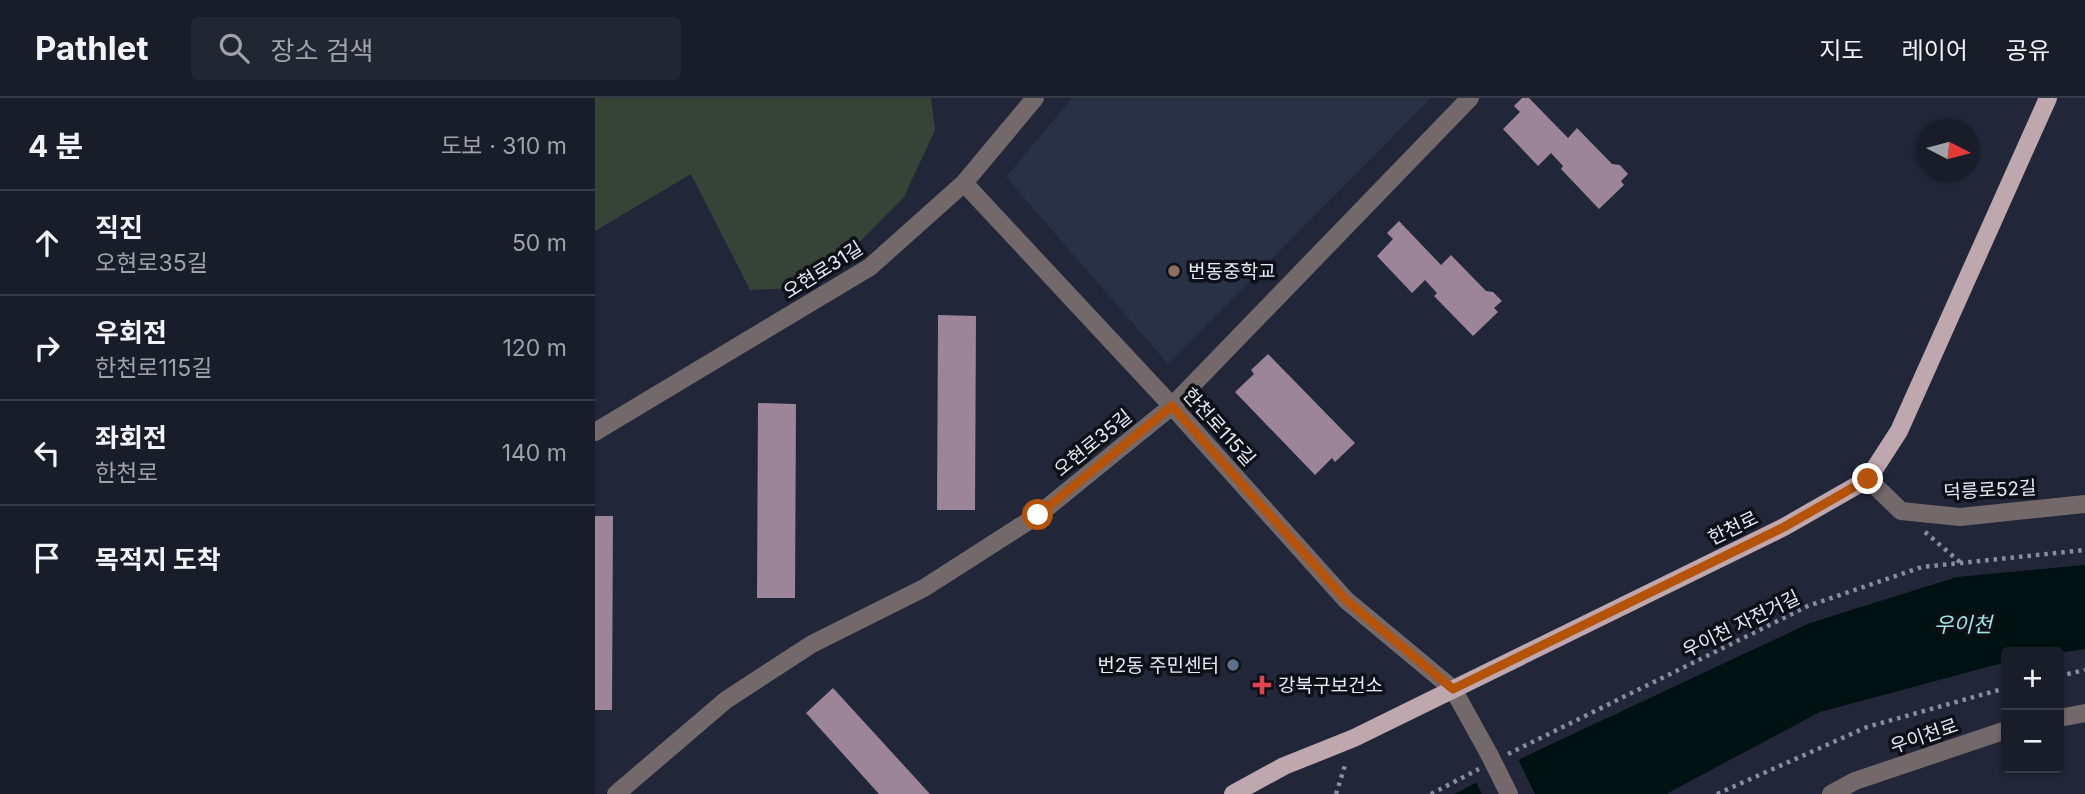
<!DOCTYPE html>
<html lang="ko">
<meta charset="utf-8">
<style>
:root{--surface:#191d2a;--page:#222632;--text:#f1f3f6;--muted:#9fa2a8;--line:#373b47}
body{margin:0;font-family:Inter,"Noto Sans KR",sans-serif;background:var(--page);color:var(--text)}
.controls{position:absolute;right:21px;bottom:21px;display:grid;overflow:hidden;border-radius:7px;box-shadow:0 2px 5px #0004}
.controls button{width:63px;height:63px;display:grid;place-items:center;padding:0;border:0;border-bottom:2px solid var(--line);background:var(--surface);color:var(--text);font:35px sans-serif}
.compass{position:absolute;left:1322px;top:21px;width:63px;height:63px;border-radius:50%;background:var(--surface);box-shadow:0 2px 5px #0004;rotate:96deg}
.stop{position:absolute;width:21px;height:21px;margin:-16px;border:5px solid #b45309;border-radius:50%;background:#fff}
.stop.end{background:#b45309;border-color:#fff;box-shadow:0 2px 7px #0008}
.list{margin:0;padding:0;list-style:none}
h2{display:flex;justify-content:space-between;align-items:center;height:91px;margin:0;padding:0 28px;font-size:30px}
h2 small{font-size:23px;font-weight:400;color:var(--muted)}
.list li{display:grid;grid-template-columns:46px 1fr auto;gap:21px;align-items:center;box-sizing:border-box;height:105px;padding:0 28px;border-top:2px solid var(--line)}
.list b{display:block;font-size:26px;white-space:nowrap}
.list p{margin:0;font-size:23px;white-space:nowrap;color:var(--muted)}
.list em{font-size:23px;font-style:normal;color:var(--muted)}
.icon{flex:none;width:38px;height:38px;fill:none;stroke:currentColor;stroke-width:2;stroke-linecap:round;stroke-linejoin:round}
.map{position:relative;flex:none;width:1490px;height:696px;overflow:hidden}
header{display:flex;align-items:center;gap:42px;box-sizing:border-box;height:98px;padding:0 35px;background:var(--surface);border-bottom:2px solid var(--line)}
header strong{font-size:33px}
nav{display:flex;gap:38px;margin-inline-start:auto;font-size:24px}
.search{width:490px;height:63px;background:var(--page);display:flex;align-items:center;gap:18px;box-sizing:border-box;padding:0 24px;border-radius:7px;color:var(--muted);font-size:26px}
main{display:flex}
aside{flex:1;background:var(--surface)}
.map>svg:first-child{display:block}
.built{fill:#293147}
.green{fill:#364337}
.water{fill:#001112}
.pier{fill:#212738}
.building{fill:#9c8499}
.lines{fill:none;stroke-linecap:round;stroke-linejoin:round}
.path{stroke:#898e9c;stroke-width:4.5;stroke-dasharray:3.5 5;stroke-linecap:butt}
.minor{stroke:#73686a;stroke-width:18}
.major{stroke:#bea7ad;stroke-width:18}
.minor-bridge{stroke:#73686a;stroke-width:18}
.route{stroke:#b45309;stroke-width:9}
.education-dot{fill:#8d6e63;stroke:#0e1018;stroke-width:2.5}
.service-dot{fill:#5c6f8a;stroke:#0e1018;stroke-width:2.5}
.health-dot{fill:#e0444e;stroke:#0e1018;stroke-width:2.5}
.labels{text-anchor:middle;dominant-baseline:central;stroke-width:7;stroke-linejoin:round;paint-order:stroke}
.street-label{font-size:19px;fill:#e6ebf6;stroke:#0e1018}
.poi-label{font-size:19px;fill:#e6ebf6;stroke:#0e1018;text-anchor:start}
.water-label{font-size:21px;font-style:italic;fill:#9ee7e9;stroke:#0e1018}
</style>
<header>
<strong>Pathlet</strong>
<div class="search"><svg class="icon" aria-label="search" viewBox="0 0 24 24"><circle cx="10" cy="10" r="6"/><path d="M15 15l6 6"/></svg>장소 검색</div>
<nav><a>지도</a><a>레이어</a><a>공유</a></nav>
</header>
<main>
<aside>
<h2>4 분<small>도보 · 310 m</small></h2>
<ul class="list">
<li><svg class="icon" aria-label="ahead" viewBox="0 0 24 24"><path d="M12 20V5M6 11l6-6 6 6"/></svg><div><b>직진</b><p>오현로35길</p></div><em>50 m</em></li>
<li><svg class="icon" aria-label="right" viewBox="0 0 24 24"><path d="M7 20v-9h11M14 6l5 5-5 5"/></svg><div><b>우회전</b><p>한천로115길</p></div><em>120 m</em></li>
<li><svg class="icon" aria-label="left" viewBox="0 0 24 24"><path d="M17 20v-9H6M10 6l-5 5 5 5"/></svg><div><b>좌회전</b><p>한천로</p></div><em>140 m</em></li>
<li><svg class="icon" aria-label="arrive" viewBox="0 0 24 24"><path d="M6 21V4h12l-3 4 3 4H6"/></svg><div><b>목적지 도착</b></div></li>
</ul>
</aside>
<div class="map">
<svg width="1490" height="696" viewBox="0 0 1490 696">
<rect width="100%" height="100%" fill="#212738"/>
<path class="built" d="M477,0h359l-263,266 -162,-187z"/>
<path class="green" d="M0,0h336l4,32 -31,67 -89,90 -65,3 -59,-116 -96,57z"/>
<path class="water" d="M1490,467v84l-26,4 -53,-1v10l-186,50 -154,82h-211l69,-37 286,-134 147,-46z"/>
<path class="pier" d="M922,659l18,37h-53l-7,-14z"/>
<path class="building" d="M927,0h7l39,40 9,-10 35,36 8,1 8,9 -7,7 3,4 -25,24 -38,-40 2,-3 -12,-13 -13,13 -35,-37 17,-17 -6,-6z
M804,123l42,44 10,-10 35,36 7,1 9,9 -8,7 4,4 -25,24 -39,-40 3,-3 -12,-13 -13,13 -35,-37 16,-17 -6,-6z
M343,217l38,1 -1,194h-38z
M673,256l87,89 -20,19 -3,-4 -17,17 -80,-83 19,-18 -3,-4z
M163,305l38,1 -1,194h-38z
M0,418h18l-1,194h-17z
M238,590l97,106h-51l-73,-81z"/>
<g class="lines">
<path class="path" d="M1330,434l36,31
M1464,578l26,-6
M913,656l300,-148 114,-39 163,-17
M741,696l10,-32
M836,696l48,-25
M1122,696l150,-67 139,-39"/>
<path class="minor" d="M369,85l208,223 174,194 107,89 36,65
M0,334l275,-165 94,-84 71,-85
M1273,381l33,32 59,6 125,-13
M1464,620l26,-5
M21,696l110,-94 86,-56 112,-56 114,-73 134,-109 298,-308
M1236,696l24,-13 151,-51"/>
<path class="major" d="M638,696l51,-28 70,-28 430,-211 84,-48 31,-48 149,-333"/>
<path class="minor-bridge" d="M894,656l20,40"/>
</g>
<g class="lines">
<path class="route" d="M443,417l134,-109 174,194 107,89 331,-162 84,-48"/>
</g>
<circle class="education-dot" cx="579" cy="173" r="7"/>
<circle class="service-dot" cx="638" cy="567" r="7"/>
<path class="health-dot" d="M663.5 576.5h7v7h7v7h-7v7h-7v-7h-7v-7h7z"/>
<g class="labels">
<g class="street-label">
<text transform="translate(228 172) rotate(-32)">오현로31길</text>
<text transform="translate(624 329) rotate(48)">한천로115길</text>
<text transform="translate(498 345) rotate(-39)">오현로35길</text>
<text transform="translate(1395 392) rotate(-3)">덕릉로52길</text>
<text transform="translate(1138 430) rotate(-26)">한천로</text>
<text transform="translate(1146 526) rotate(-26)">우이천 자전거길</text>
<text transform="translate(1329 638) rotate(-19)">우이천로</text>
</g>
<g class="poi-label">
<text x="593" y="173">번동중학교</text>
<text x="624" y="567" text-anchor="end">번2동 주민센터</text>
<text x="683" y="587">강북구보건소</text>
</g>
<g class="water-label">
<text x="1368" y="526">우이천</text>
</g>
</g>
</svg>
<div class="controls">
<button>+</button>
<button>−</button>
</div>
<svg class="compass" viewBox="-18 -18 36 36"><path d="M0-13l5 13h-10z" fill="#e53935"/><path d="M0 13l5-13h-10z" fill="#9fa2a8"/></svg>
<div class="stop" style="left:443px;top:417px"></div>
<div class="stop end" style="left:1273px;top:381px"></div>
</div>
</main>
